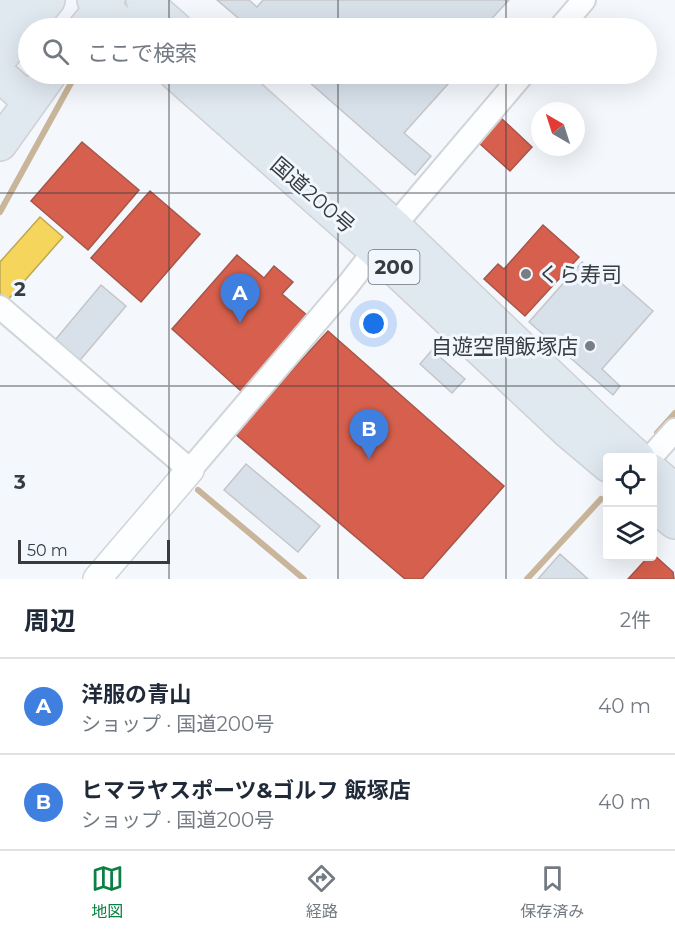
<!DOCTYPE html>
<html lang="ja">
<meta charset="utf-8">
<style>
:root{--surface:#fff;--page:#f6f6f7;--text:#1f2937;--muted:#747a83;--line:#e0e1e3;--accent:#0b8043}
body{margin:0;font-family:Montserrat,"Noto Sans JP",sans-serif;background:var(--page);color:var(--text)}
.controls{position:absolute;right:18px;bottom:18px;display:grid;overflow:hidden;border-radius:6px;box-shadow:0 6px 24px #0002}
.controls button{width:54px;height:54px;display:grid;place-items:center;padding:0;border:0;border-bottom:2px solid var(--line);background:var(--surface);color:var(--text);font:30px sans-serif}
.compass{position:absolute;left:531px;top:102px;width:54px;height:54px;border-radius:50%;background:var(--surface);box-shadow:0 6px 24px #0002;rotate:321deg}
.scale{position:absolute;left:18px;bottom:15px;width:152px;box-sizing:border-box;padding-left:6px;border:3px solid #393c3f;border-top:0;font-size:16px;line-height:21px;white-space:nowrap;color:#393c3f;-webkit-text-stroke:4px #f0f7ff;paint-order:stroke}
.you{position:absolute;left:374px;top:324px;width:21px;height:21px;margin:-15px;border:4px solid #fff;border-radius:50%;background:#1a73e8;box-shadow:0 0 0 9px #1a73e833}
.badge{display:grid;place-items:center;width:39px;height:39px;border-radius:50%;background:var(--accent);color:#fff;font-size:20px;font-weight:700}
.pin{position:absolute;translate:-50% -50px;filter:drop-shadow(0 2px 3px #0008)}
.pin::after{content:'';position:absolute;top:32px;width:21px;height:18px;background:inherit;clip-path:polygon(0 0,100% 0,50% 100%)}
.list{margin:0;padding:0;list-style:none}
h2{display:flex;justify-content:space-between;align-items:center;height:78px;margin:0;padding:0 24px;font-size:26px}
h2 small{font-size:20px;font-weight:400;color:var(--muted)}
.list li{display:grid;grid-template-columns:39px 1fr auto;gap:18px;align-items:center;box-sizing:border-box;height:96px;padding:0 24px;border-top:2px solid var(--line)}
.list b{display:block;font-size:22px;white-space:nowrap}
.list p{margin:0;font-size:20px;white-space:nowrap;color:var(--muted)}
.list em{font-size:20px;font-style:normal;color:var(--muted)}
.icon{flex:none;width:33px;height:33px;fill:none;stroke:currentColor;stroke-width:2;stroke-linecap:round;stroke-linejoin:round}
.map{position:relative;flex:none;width:675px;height:579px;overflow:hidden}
.search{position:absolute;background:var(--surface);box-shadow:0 6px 24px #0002;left:18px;right:18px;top:18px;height:66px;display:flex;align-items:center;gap:15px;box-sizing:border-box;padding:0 21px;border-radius:33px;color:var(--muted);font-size:22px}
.sheet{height:270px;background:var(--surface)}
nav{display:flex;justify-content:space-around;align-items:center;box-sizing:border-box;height:84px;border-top:2px solid var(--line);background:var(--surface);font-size:16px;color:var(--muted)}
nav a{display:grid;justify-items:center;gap:3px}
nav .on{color:var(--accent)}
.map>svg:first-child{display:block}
.homes{fill:#f6d55c;stroke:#bda753;stroke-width:1.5}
.shops{fill:#d6604d;stroke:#a75549;stroke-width:1.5}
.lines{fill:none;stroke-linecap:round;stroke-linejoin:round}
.stream{stroke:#c9b59a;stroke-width:6}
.building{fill:#d8e0ea;stroke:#c4c6c9;stroke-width:1.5}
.minor-casing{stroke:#d2d5d8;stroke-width:26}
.tertiary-casing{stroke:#d2d5d8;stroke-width:30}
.trunk-casing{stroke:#d0d1d4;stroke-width:36}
.minor{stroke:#fdfeff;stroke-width:22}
.tertiary{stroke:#fdfeff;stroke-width:27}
.trunk{stroke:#e0e8f0;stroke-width:33}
.grid{fill:none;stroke:#393c3f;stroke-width:1.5;stroke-opacity:0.55}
.poi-dot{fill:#7a7d81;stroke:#f0f7ff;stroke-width:2}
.labels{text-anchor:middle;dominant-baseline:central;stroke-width:6;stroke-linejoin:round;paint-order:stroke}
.shield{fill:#f0f7ff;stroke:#707479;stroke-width:1.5}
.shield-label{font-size:20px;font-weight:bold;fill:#393c3f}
.street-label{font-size:21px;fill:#393c3f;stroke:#f0f7ff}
.poi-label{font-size:21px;fill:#393c3f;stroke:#f0f7ff;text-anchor:start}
.grid-label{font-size:20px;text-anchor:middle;font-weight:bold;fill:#393c3f;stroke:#f0f7ff;stroke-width:6;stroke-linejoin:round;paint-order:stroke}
</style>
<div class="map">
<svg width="675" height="579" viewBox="0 0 675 579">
<rect width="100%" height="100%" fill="#f4f7fc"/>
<path class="homes" d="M40,217l23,20 -57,65 -6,-5v-35z"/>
<path class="shops" d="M501,118l31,29 -22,24 -31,-28z
M82,142l57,48 -51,60 -57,-49z
M150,191l50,43 -59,68 -50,-44z
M543,225l36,32 -54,59 -41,-37 14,-15 6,5z
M237,255l27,23 10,-12 19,16 -11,12 26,22 -66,76 -70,-63z
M328,331l176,155 -82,93h-17l-171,-146z
M652,553l21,19 1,7h-46l21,-23h3z"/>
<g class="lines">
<path class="stream" d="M0,212l76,-138
M657,433l18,-20
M198,490l106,89
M527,579l74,-80"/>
</g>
<path class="building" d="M217,0h32l8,7 6,-7h246l-26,28h-233z
M300,74h157l-53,59 27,23 -16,19z
M582,262l14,13 7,-8 50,44 -51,58 18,17 -7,9 -84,-73z
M101,285l25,21 -50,59 -25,-20z
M432,350l33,29 -13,14 -32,-29z
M246,464l74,62 -22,26 -74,-62z
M560,554l28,25h-50z"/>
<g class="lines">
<defs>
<path id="minor" d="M560,28l24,-28
M0,307l190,163 157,-184 47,-60 129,-152
M650,458l25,-28"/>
<path id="tertiary" d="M97,579l93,-109"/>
<path id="trunk" d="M94,0l32,28
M143,0l32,28
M0,20l18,-20
M85,28l23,-28
M0,58l48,-58
M176,74l200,177 194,182 38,32
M225,74l169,152 200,192 44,40
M0,75l29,26
M0,144l50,-70
M652,471l23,20
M652,503l23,19"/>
</defs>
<use href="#minor" class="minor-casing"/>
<use href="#tertiary" class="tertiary-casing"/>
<use href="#trunk" class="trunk-casing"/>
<use href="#minor" class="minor"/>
<use href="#tertiary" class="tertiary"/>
<use href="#trunk" class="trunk"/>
</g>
<path class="grid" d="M169,0v28M338,0v28M506,0v28M169,74v505M338,74v505M506,74v505M0,193h675M0,386h675"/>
<g class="poi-dot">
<circle cx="526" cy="274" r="6"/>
<circle cx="590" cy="346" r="6"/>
</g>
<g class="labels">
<rect class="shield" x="368.5" y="250" width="51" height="34" rx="4.5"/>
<g class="shield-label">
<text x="394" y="267">200</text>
</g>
<g class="street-label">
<text transform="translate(313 195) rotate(41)">国道200号</text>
</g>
<g class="poi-label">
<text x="538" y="274">くら寿司</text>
<text x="578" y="346" text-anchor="end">自遊空間飯塚店</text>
</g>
</g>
<g class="grid-label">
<text x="20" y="296">2</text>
<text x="20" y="489">3</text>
</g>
</svg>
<div class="controls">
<button><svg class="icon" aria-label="locate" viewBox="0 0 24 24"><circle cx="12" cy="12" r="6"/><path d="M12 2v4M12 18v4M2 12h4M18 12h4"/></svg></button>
<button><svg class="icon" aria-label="layers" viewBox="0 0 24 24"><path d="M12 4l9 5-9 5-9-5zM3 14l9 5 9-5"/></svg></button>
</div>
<svg class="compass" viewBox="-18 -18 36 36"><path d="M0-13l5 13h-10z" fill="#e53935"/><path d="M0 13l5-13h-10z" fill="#747a83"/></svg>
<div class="scale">50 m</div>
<div class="you"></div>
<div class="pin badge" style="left:240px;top:323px;background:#3f7fe0">A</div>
<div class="pin badge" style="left:369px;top:459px;background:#3f7fe0">B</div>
<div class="search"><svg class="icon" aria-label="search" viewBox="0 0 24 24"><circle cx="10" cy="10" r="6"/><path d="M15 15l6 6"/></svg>ここで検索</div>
</div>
<section class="sheet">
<h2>周辺<small>2件</small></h2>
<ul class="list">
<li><span class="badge" style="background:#3f7fe0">A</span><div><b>洋服の青山</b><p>ショップ · 国道200号</p></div><em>40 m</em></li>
<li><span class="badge" style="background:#3f7fe0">B</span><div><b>ヒマラヤスポーツ&amp;ゴルフ 飯塚店</b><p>ショップ · 国道200号</p></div><em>40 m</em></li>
</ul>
</section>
<nav>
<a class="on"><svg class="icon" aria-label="map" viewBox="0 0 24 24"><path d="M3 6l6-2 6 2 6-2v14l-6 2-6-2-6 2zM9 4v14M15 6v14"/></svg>地図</a>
<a><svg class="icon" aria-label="directions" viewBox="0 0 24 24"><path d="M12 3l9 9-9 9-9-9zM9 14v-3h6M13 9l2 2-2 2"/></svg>経路</a>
<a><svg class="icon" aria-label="saved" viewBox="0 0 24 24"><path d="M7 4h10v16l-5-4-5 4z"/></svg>保存済み</a>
</nav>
